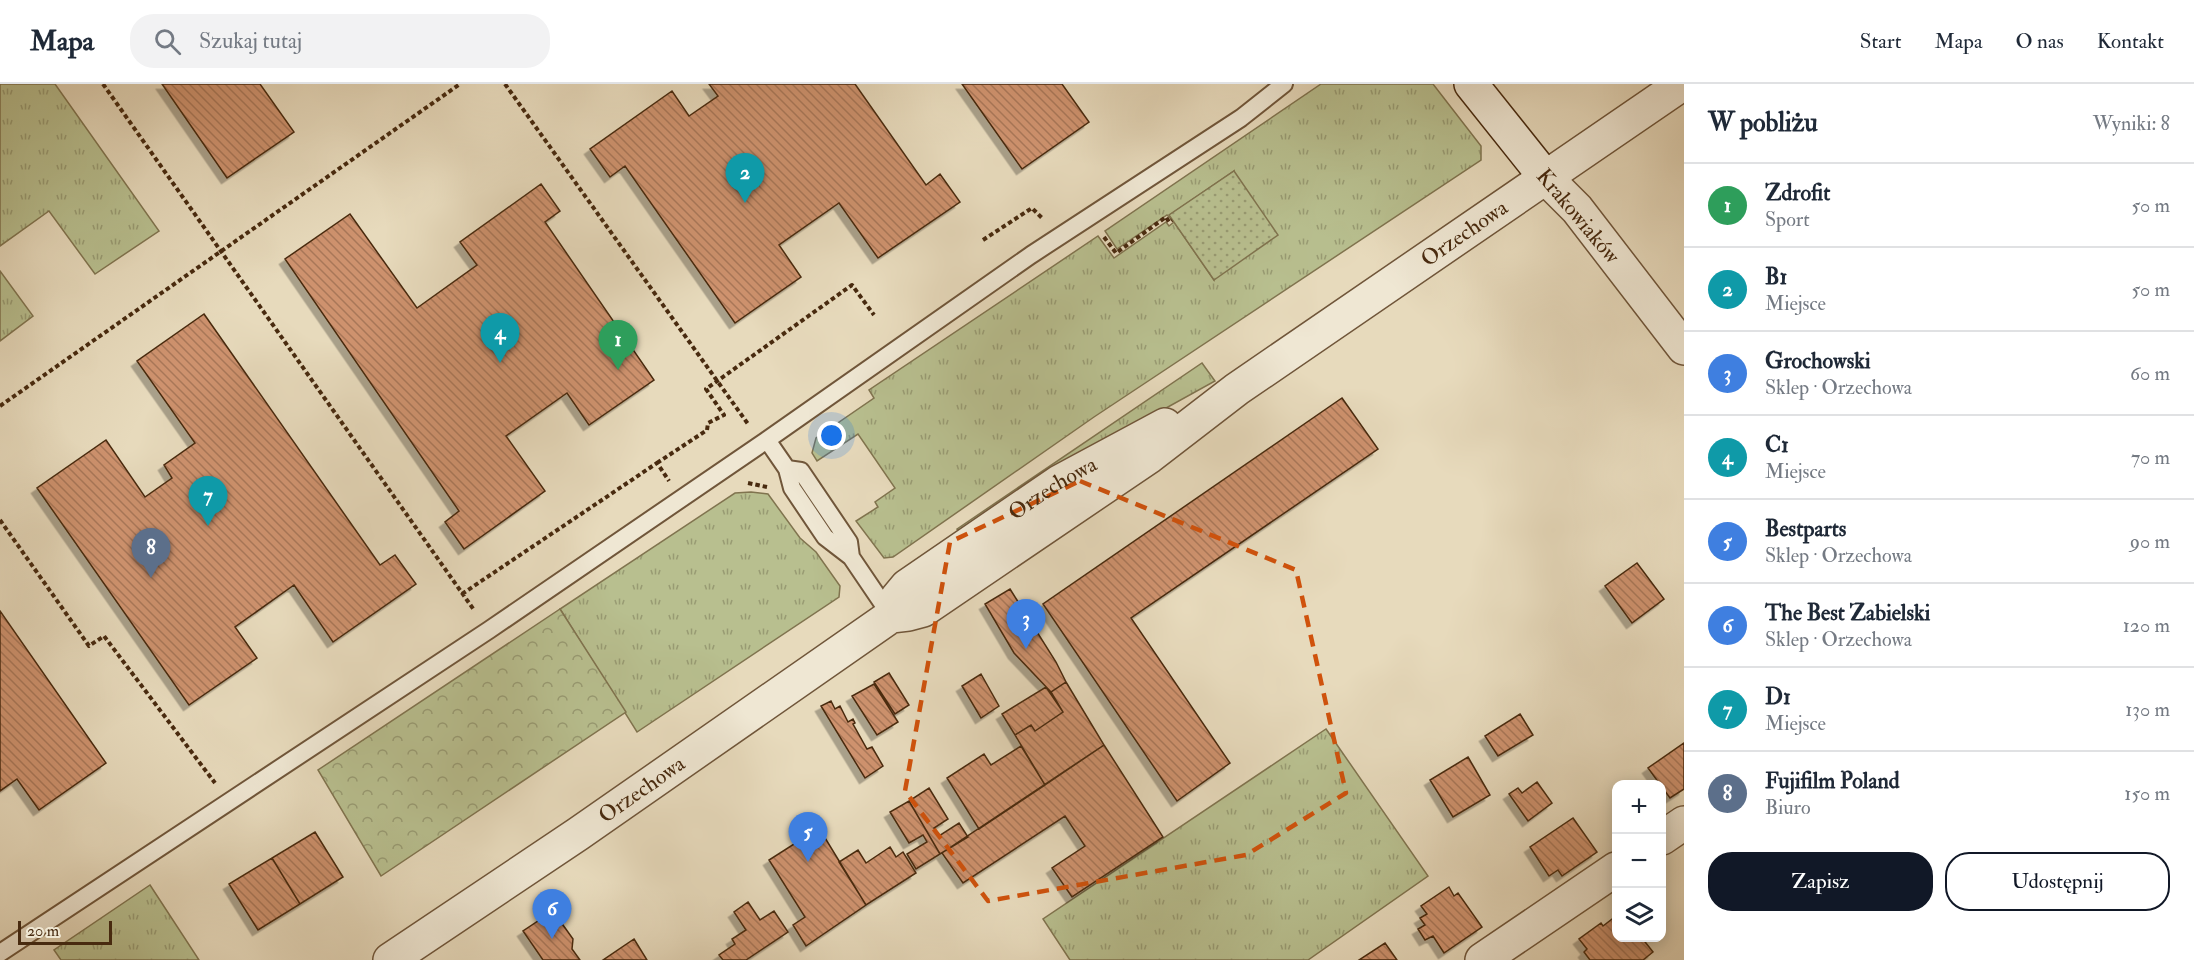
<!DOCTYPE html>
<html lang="pl">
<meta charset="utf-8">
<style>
:root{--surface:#fff;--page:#f2f2f3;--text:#1f2937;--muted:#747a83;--line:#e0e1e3;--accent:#111827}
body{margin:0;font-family:"IM FELL Double Pica",serif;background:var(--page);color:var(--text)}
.controls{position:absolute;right:18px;bottom:18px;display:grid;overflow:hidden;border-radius:12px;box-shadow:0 3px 15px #0003}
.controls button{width:54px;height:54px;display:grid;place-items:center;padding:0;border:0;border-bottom:2px solid var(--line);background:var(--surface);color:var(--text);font:30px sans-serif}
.scale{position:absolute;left:18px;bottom:15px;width:94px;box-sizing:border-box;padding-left:6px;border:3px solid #482a0f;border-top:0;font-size:16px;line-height:21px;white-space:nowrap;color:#482a0f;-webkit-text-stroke:4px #efe7d3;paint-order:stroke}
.you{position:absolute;left:832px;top:352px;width:21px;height:21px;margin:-15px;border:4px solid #fff;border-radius:50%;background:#1a73e8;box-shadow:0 0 0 9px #1a73e833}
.badge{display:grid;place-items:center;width:39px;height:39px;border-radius:50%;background:var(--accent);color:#fff;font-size:20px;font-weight:700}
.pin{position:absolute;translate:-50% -50px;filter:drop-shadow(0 2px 3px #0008)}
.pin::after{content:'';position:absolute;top:32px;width:21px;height:18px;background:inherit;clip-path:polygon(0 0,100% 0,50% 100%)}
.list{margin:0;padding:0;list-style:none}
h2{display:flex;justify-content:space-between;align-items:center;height:78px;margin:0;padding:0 24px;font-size:26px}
h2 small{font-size:20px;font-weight:400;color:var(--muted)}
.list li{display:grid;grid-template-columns:39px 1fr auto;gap:18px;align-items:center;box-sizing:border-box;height:84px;padding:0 24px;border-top:2px solid var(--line)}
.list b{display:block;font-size:22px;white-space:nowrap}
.list p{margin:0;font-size:20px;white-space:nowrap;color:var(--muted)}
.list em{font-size:20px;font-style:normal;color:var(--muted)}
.actions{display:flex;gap:12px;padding:18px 24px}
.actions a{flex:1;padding:14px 0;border:2px solid var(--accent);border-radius:24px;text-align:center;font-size:21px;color:var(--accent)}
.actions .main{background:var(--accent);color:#fff}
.icon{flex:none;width:33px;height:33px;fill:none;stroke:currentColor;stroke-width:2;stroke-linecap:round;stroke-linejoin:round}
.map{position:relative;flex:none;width:1684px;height:876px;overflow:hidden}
header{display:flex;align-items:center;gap:36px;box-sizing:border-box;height:84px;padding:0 30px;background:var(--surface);border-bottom:2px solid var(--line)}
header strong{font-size:28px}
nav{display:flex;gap:33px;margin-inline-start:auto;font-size:21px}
.search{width:420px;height:54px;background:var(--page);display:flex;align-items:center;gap:15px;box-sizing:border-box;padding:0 21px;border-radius:24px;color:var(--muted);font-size:22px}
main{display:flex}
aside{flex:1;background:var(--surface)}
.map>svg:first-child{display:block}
.grass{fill:url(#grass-tufts);stroke:#80744f;stroke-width:1.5}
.forest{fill:url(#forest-crowns);stroke:#80744f;stroke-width:1.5}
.park{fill:url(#park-dots);stroke:#80744f;stroke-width:1.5}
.building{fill:url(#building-back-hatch);stroke:#482a0f;stroke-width:1.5;filter:url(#shadow)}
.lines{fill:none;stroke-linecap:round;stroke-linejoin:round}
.lane-casing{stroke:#70563a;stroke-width:20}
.street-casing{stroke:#70563a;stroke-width:36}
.secondary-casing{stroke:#482a0f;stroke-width:36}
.path{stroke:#482a0f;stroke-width:4;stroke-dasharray:4.5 3;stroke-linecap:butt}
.lane{stroke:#efe7d3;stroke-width:16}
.street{stroke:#efe7d3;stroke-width:33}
.secondary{stroke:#efe7d3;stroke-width:33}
.marked{fill:none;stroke:#d0520c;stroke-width:4.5;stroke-dasharray:12 8;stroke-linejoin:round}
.labels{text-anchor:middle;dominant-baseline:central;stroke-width:4.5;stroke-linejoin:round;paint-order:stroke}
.street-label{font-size:22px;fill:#482a0f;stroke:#efe7d3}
</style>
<header>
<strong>Mapa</strong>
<div class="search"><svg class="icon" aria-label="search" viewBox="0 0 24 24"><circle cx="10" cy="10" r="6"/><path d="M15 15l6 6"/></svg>Szukaj tutaj</div>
<nav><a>Start</a><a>Mapa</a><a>O nas</a><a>Kontakt</a></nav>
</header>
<main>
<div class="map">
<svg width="1684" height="876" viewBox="0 0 1684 876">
<defs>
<pattern id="grass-tufts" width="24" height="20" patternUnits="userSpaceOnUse" patternTransform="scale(1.5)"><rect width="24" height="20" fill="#b8bf8f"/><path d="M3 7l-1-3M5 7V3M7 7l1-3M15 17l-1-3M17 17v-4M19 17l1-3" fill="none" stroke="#989b73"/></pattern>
<pattern id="forest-crowns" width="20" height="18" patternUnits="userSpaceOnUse" patternTransform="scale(1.5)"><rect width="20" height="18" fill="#b8bf8f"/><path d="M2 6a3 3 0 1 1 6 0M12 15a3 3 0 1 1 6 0" fill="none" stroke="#989b73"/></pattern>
<pattern id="park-dots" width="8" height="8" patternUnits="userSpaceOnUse" patternTransform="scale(1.5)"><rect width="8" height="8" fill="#b8bf8f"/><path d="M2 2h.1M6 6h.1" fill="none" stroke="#989b73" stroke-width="1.8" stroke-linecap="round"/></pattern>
<pattern id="building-back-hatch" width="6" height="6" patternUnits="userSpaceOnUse" patternTransform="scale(1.5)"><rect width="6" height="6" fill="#ce926e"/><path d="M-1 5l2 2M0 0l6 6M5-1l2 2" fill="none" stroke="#a97759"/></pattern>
<filter id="shadow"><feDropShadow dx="-5.5" dy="5.5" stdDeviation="0" flood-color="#0004"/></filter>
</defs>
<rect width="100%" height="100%" fill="#e7dabc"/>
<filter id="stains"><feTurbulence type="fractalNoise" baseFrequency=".00333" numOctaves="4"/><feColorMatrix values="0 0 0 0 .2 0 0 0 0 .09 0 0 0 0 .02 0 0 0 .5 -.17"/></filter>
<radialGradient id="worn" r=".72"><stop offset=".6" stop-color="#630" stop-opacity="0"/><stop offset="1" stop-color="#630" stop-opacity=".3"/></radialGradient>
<path class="grass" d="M0,0h55l104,147 -64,43 -46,-63 -49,35z
M1321,0h112l48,62v14l-387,257 -201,140 -9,1 -28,-37 22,-14 -3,-5 20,-14 -37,-54 -41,27 -5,-8 4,-15 58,-40 -5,-8 229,-154 16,22 52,-36 3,4 5,-4 40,58 20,-109 -64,44v3l-3,-3 -50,34 -12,-18z
M0,187l33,45 -33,25z
M1202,279l13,18 -123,68 -130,85 -5,-5z
M751,408l17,2 32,44 16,14 24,34 -1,11 -202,135 -77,-123 175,-116z
M1326,645l102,147 -120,84h-238l-27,-41z
M150,801l49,75h-138l-7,-10z"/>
<path class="forest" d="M560,525l66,103 -245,164 -63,-106z"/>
<path class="park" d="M1234,87l44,64 -64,45 -45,-65z"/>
<path class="building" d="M162,0h98l34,48 -67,46z
M709,0h146l71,101 14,-11 20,28 -82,56 -39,-55 -60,42 22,32 -66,46 -110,-157 -15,11 -20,-28 82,-58 17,25 29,-20z
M962,0h100l27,38 -67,47z
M541,100l19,27 -15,11 109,158 -65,45 -22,-32 -61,43 39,55 -81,58 -19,-27 14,-11 -174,-252 65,-45 67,94 60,-43 -17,-23z
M204,230l176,251 15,-10 21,29 -83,58 -39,-57 -59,42 22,31 -68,47 -152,-217 69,-48 39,57 27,-19 -8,-13 31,-22 -58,-82z
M1342,314l36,51 -247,169 99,145 -53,38 -134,-197z
M1637,479l27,36 -32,24 -27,-37z
M1010,505l46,73 10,20 -15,10 -37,-39 -29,-49z
M0,527l106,152 -67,47 -22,-31 -17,12z
M889,589l20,32 -14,9 -21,-32z
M981,590l18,32 -18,12 -19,-32z
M1066,598l38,63 -59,40 -30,-50 16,-10 4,6 28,-19 -12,-20z
M874,600l24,38 -21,13 -25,-39z
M1046,603l17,25 -28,19 -4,-6 -16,10 -13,-21z
M831,617l4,8 5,-3 8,16 5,-3 2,4 -2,1 14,25 5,-2 11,19 -18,12 -44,-72z
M1520,630l13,21 -35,21 -13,-20z
M1684,659v46l-14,9 -22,-30z
M1104,661l59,92 -91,60 -20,-29 33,-22 -20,-30 -102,67 -21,-30z
M1021,662l24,39 -66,44 -32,-51 37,-24 7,11z
M1468,673l22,38 -37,22 -23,-37z
M1537,698l15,21 -24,18 -19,-27 9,-6 4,5z
M929,704l19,31 -14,9 5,8 20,-13 9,14 -28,17 -31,-53z
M909,717l31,53 -24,15 -9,-15 20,-12 -4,-7 -14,8 -19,-31z
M1573,734l24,34 -35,24 -4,-6 -9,6 -19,-29z
M819,744l47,77 -60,41 -13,-21 12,-8 -36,-57z
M315,748l28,45 -43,27 -28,-46z
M890,763l6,10 7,-5 13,21 -50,32 -27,-43 19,-12 8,13z
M272,774l28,46 -42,26 -29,-46z
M1449,803l5,9 4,-3 24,34 -38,26 -11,-17 -8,4 -7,-11 7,-4 -5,-7 7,-4 -6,-8z
M748,818l12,18 14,-9 14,21 -42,28h-23l-4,-5 16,-11 -3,-5 14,-9 -12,-18z
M553,827l20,28 -1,10 8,11h-37l-20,-29z
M1616,832v22h26l11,14 -10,8h-53l-6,-8 3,-3 -8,-10 22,-16 2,3z
M634,855l13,21h-44z
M1385,859l12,17h-38z"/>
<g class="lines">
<defs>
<path id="lane" d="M787,385l14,2 48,71 2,15
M891,532l-40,-59 -26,-20 -33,-49 -5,-19 -20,-29 264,-185 210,-137 43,-34
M0,869l489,-323 278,-190"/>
<g id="street">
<path d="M1546,94l31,31 107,139"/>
<path id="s1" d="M891,532l6,-18 10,-12 152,-104 106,-57"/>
<path d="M1662,754l22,-15"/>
<path id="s2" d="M390,876l188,-126 313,-218 17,-2 15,-4 227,-154 87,-67 445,-305"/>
<path d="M1482,876l134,-91"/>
</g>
<path id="secondary" d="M1471,0l75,94"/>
</defs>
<use href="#lane" class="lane-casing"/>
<use href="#street" class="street-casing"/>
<use href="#secondary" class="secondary-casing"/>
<path class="path" d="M103,0l371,526
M505,0l243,340
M1104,153l12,16 50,-36 3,5 3,-2
M983,156l49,-32 11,11
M0,322l460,-322
M657,379l50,-33 1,-7 16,-8 -18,-26 146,-104 22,30
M748,399l19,4
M0,436l89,126 15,-10 111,147
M462,510l195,-131 12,18"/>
<use href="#lane" class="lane"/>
<use href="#street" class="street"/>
<use href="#secondary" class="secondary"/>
</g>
<path class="marked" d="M1080,397l216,89 50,223 -100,62 -258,46 -83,-110 45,-249z"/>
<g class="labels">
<g class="street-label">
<text transform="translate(1578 132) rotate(50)">Krakowiaków</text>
<text stroke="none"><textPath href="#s2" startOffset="1300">Orzechowa</textPath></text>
<text stroke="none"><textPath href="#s1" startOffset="210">Orzechowa</textPath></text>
<text stroke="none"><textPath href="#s2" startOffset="304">Orzechowa</textPath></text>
</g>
</g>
<rect width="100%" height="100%" filter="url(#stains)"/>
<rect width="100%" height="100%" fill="url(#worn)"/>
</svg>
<div class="controls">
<button>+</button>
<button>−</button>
<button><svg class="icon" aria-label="layers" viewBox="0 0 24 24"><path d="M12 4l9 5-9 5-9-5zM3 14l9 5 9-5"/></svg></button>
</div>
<div class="scale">20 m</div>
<div class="you"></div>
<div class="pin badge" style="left:618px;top:286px;background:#2e9e5b">1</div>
<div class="pin badge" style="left:745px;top:119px;background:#0f9aa8">2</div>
<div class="pin badge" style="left:1026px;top:565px;background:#3f7fe0">3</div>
<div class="pin badge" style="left:500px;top:279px;background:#0f9aa8">4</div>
<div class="pin badge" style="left:808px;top:778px;background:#3f7fe0">5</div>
<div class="pin badge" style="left:552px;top:855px;background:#3f7fe0">6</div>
<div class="pin badge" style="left:208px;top:442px;background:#0f9aa8">7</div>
<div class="pin badge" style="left:151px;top:494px;background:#5c6f8a">8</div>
</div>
<aside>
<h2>W pobliżu<small>Wyniki: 8</small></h2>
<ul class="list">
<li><span class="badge" style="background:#2e9e5b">1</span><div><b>Zdrofit</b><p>Sport</p></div><em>50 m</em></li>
<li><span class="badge" style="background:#0f9aa8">2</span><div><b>B1</b><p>Miejsce</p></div><em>50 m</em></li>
<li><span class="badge" style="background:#3f7fe0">3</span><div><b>Grochowski</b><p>Sklep · Orzechowa</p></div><em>60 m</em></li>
<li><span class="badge" style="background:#0f9aa8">4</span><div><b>C1</b><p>Miejsce</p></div><em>70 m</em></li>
<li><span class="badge" style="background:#3f7fe0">5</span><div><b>Bestparts</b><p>Sklep · Orzechowa</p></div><em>90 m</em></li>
<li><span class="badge" style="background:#3f7fe0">6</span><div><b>The Best Zabielski</b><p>Sklep · Orzechowa</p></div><em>120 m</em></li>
<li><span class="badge" style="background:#0f9aa8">7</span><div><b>D1</b><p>Miejsce</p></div><em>130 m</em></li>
<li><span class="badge" style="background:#5c6f8a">8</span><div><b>Fujifilm Poland</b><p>Biuro</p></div><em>150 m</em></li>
</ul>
<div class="actions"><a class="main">Zapisz</a><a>Udostępnij</a></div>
</aside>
</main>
